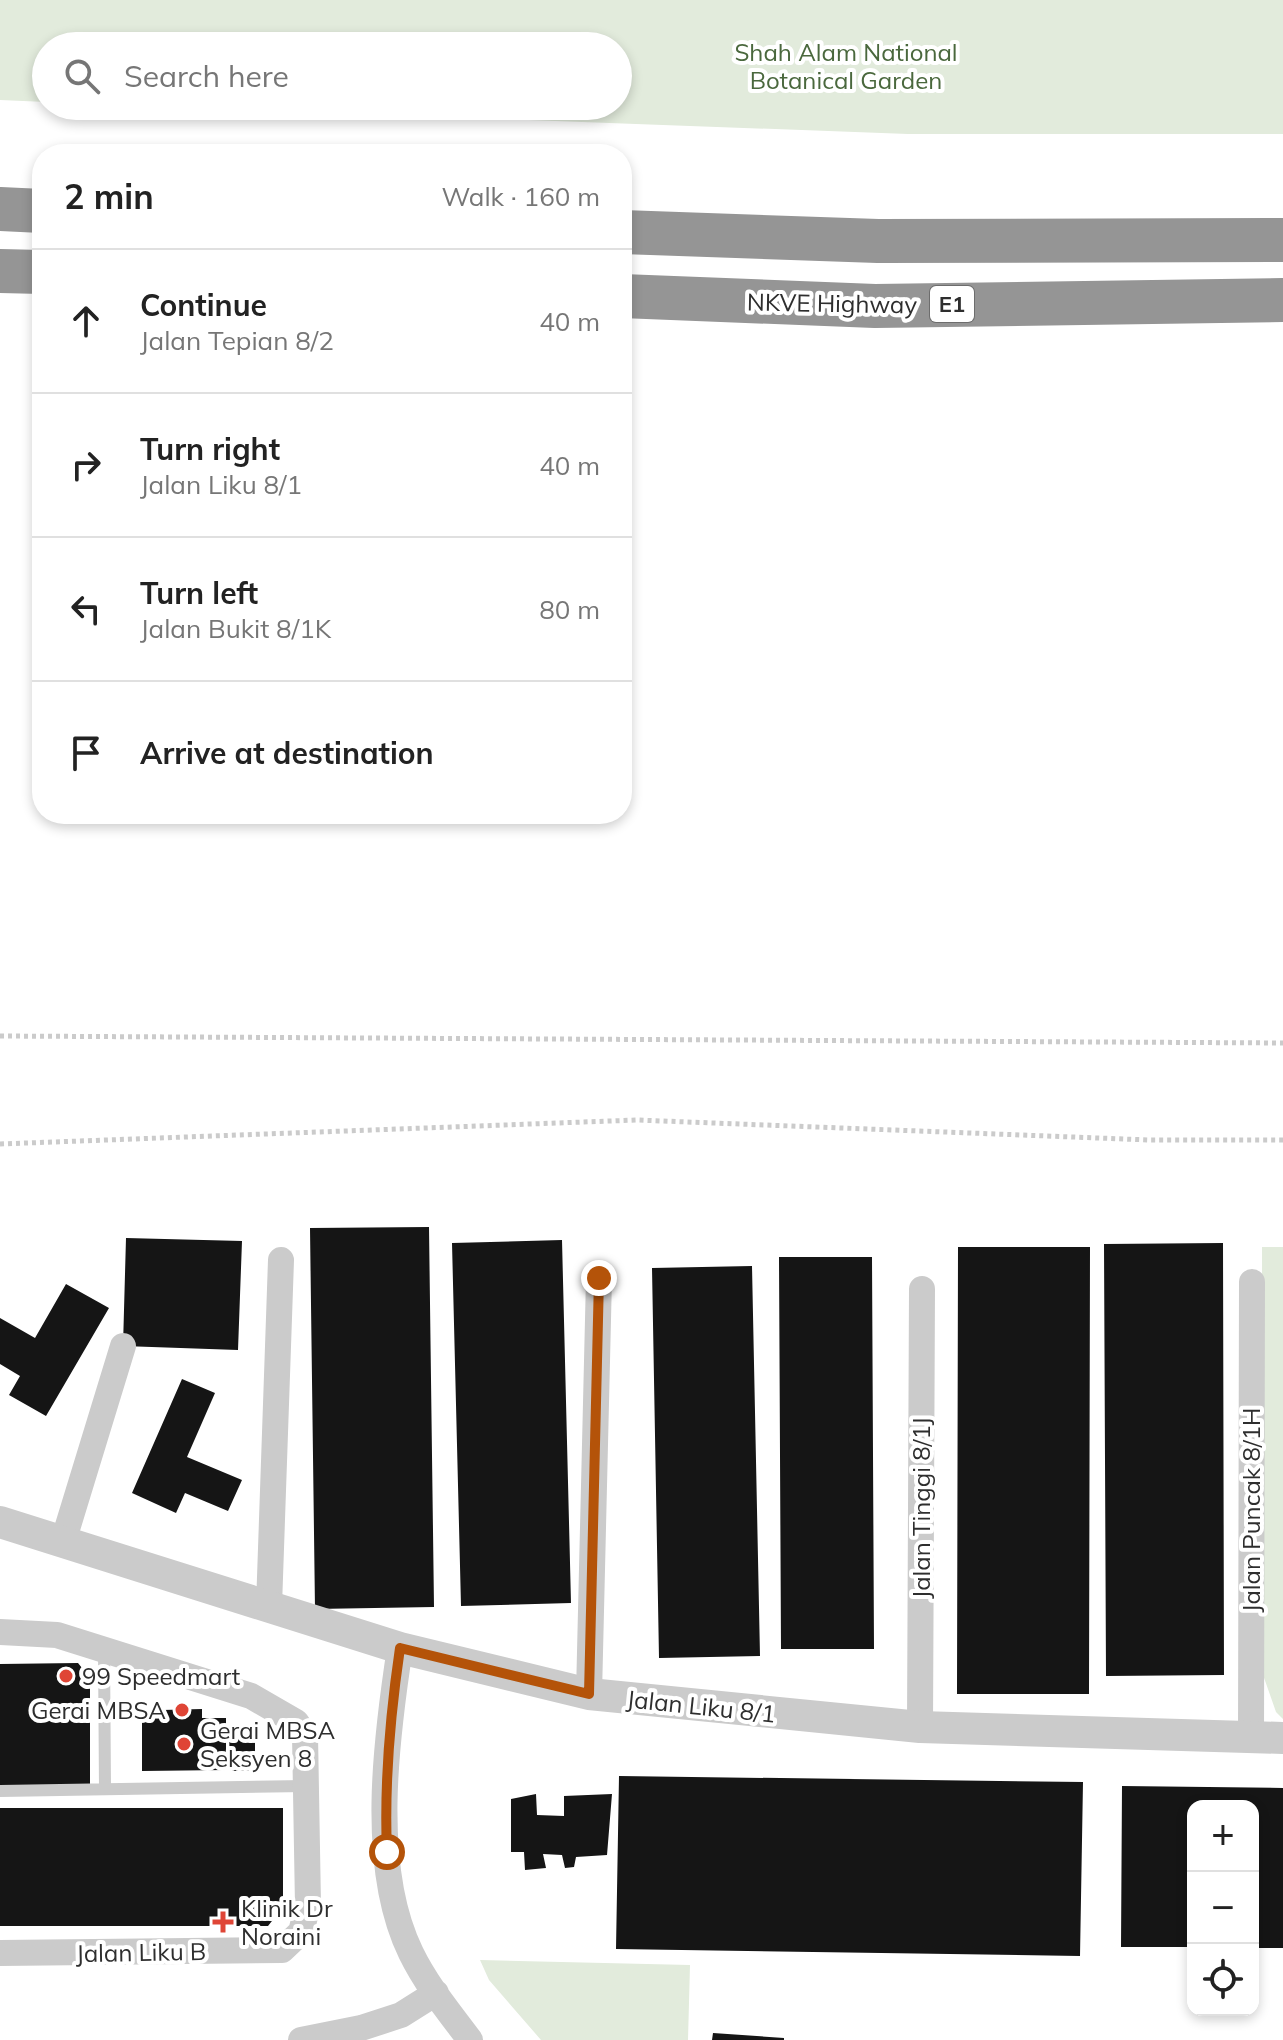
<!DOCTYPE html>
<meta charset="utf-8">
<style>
:root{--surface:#fff;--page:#f6f6f6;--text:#222;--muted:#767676;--line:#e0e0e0}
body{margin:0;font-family:Mulish,sans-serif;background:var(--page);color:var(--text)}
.controls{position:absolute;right:24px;bottom:24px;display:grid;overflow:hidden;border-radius:16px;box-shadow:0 4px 12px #0003}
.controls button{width:72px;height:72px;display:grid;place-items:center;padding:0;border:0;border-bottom:2px solid var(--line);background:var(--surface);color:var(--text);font:40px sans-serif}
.stop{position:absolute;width:24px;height:24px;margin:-18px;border:6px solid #b45309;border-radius:50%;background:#fff}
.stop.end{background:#b45309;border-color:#fff;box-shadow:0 2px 8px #0008}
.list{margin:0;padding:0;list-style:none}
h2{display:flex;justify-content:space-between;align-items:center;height:104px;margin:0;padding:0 32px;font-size:34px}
h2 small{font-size:26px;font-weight:400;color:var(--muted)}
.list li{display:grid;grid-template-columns:52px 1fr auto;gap:24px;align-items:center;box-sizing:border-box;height:144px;padding:0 32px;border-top:2px solid var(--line)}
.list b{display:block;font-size:30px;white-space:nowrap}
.list p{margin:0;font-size:26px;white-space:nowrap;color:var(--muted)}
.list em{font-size:26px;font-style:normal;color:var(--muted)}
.icon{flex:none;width:44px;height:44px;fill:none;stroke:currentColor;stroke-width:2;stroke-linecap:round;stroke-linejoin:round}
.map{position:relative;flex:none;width:1283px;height:2040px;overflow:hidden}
.search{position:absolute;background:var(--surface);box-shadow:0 4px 12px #0003;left:32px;top:32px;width:600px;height:88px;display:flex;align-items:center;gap:20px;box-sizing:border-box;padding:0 28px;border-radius:44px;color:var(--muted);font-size:30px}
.panel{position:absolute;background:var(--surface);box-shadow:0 4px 12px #0003;left:32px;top:144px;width:600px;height:680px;border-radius:32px}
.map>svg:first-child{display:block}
.green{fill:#e2ebdc}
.building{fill:#151515}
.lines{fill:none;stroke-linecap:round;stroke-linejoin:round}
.path{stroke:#cbcbcb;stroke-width:5;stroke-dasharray:4 4;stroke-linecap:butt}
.service{stroke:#cbcbcb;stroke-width:12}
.minor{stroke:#cbcbcb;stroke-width:26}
.tertiary{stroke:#cbcbcb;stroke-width:32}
.motorway{stroke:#959595;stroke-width:44}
.route{stroke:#b45309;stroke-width:10}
.poi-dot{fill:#df4536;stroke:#fff;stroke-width:3}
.labels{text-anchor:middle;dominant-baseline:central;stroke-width:8;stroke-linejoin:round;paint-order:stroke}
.shield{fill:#fff;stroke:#6d6d6d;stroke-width:2}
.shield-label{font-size:22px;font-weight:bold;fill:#2e2e2e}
.park-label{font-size:24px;fill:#4a683d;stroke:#fff}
.street-label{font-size:24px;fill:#2e2e2e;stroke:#fff}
.poi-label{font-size:24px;fill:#2e2e2e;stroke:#fff;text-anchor:start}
</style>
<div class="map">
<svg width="1283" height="2040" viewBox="0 0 1283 2040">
<rect width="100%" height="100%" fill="#fff"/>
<path class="green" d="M0,0h1283v134h-375l-753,-28h463v-60h-572v56l-46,-2z
M1262,1247h21v472l-7,-7 -14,-40z
M480,1960l210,5 -2,75h-147l-52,-60z"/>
<path class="building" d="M429,1227l5,380 -119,2 -5,-381z
M126,1238l116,3 -4,109 -115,-4z
M562,1240l9,363 -110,3 -9,-363z
M1223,1243l1,432 -118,1 -2,-432z
M958,1247h132l-1,447h-132z
M779,1257h93l2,392h-93z
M752,1266l8,390 -101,2 -7,-390z
M66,1284l43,24 -63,108 -37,-21 11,-19 -20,-12v-46l35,20z
M182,1379l33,14 -28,64 55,23 -14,31 -43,-18 -9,20 -44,-20z
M78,1663l12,15v108h-90v-122z
M202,1709v9h24v52l-84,1v-53h21l-1,-8z
M229,1729h26v42h-25z
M619,1776l464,6 -3,174 -464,-7z
M1122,1786l161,2v160h-30v-142h-60v141h-72z
M536,1794l1,21 27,1v-20l48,-2 -5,61 -31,2 -2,10 -9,1 -3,-13 -19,-1 3,14 -21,2 -1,-18h-13v-53z
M0,1808h283v99l-15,19h-268z
M713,2033l71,5v2h-72z"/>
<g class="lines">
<path class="path" d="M0,1036l1283,7
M0,1144l637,-24 512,20h134"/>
<path class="service" d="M104,1649l1,140
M0,1791l306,-5"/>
<path class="minor" d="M63,1542l60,-196
M269,1606l12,-346
M0,1632l57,3 194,61 45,26 9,13 3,170 -7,27 -19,18 -282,3
M400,1648c-14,91 -31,220 11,305 15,31 38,59 59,87
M589,1694l10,-416
M920,1727l2,-438
M1251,1738l1,-456
M301,2040l60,-12 40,-13 35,-22"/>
<path class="tertiary" d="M0,1522l400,126 189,46 331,33 363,11"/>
<path class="motorway" d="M0,209l42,2
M622,232l256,9 405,-1
M0,271l42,1
M622,296l253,10 408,-6"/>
</g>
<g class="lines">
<path class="route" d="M387,1852c-3,-69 3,-136 13,-204l189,46 10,-416"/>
</g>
<g class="poi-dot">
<circle cx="66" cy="1676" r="8"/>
<circle cx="182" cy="1710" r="8"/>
<circle cx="184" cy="1744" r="8"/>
<path d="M219 1910h8v8h8v8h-8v8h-8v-8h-8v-8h8z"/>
</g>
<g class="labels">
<rect class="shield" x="930" y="286" width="44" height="36" rx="6"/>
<g class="shield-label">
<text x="952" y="304">E1</text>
</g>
<g class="park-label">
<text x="846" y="52">Shah Alam National<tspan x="846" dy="28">Botanical Garden</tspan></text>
</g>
<g class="street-label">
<text transform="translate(832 303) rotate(1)">NKVE Highway</text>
<text transform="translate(921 1508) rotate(-90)">Jalan Tinggi 8/1J</text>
<text transform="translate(1251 1510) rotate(-90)">Jalan Puncak 8/1H</text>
<text transform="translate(701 1706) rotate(6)">Jalan Liku 8/1</text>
<text transform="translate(141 1952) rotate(-1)">Jalan Liku B</text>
</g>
<g class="poi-label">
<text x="82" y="1676">99 Speedmart</text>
<text x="166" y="1710" text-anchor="end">Gerai MBSA</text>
<text x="200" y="1730">Gerai MBSA<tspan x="200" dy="28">Seksyen 8</tspan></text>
<text x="241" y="1908">Klinik Dr<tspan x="241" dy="28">Noraini</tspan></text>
</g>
</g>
</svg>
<div class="controls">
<button>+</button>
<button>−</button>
<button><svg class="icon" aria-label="locate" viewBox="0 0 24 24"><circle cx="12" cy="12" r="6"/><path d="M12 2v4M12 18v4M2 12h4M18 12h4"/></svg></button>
</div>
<div class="stop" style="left:387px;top:1852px"></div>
<div class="stop end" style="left:599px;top:1278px"></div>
<div class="search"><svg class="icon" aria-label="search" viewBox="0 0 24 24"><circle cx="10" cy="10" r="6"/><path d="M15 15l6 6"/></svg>Search here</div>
<section class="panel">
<h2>2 min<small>Walk · 160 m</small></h2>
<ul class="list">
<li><svg class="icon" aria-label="ahead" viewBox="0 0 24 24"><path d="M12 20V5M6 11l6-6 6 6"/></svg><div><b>Continue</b><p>Jalan Tepian 8/2</p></div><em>40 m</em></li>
<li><svg class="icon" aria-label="right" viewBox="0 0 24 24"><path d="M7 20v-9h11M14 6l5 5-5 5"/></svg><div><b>Turn right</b><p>Jalan Liku 8/1</p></div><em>40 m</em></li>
<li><svg class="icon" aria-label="left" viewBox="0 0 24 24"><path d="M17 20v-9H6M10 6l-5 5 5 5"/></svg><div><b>Turn left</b><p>Jalan Bukit 8/1K</p></div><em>80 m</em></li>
<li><svg class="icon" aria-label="arrive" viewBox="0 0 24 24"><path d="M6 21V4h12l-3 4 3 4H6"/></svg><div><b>Arrive at destination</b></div></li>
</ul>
</section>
</div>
